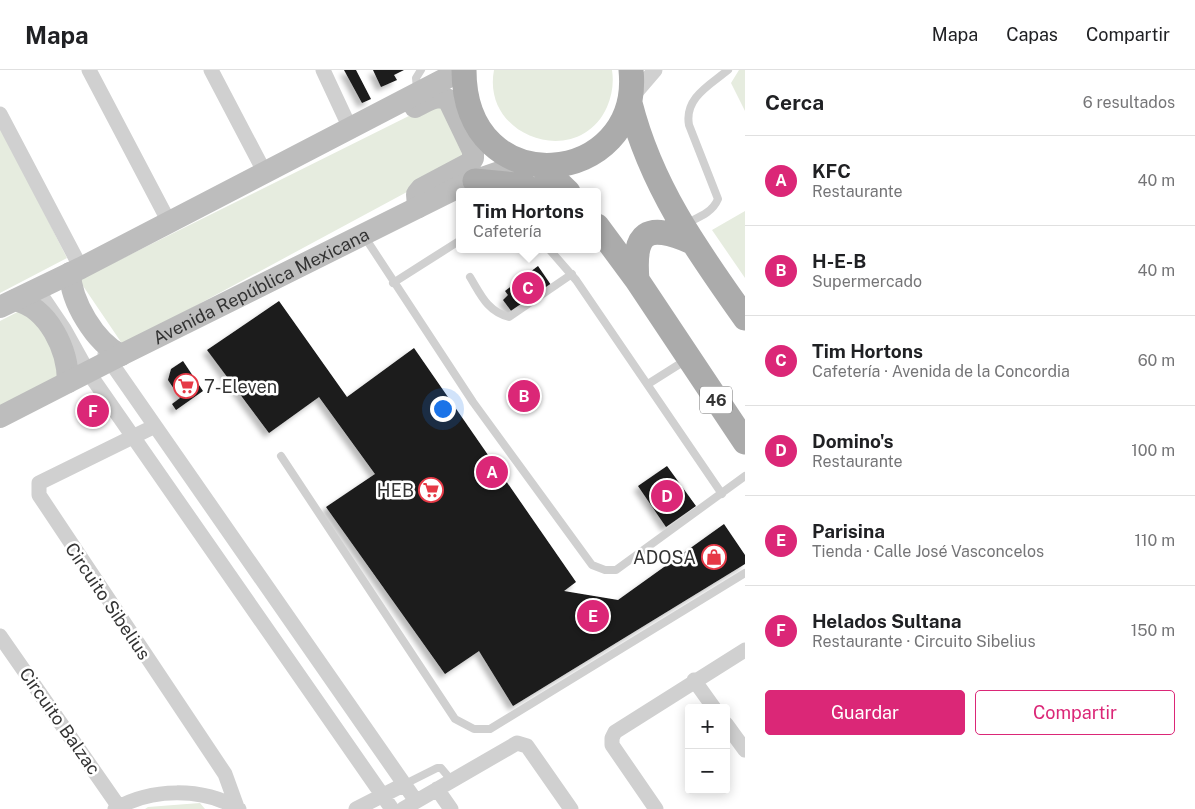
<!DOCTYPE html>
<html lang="es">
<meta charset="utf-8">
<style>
:root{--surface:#fff;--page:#f2f2f2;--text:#202124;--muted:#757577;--line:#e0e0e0;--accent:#db2777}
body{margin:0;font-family:"Public Sans",sans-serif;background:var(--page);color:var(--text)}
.controls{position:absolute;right:15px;bottom:15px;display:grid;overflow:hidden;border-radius:5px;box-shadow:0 2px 12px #0003}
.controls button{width:45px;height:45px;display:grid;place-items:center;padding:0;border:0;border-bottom:1px solid var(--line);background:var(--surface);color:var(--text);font:25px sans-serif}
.you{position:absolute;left:442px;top:338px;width:18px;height:18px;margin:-12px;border:4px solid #fff;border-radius:50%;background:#1a73e8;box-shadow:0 0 0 8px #1a73e833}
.badge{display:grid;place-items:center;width:32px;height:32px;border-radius:50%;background:var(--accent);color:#fff;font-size:16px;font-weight:700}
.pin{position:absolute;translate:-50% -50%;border:2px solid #fff;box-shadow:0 1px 5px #0006}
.popup{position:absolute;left:456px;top:118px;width:145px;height:65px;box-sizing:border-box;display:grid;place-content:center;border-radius:5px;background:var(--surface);filter:drop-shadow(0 1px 4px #0005);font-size:16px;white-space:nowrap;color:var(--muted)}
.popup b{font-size:19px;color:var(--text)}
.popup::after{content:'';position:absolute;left:50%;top:100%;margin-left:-10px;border:10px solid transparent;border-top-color:var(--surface)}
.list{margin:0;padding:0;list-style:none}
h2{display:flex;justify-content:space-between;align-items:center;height:65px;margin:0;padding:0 20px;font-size:21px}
h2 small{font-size:16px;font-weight:400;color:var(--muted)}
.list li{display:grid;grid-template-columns:32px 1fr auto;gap:15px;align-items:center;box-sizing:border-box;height:90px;padding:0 20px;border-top:1px solid var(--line)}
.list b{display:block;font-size:19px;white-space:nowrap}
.list p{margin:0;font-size:16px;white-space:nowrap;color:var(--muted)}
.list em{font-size:16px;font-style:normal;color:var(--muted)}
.actions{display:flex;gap:10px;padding:15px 20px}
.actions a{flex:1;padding:11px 0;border:1px solid var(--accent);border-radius:5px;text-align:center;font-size:18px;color:var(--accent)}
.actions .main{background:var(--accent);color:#fff}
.map{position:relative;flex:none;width:745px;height:739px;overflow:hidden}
header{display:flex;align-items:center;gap:30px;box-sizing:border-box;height:70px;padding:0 25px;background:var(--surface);border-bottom:1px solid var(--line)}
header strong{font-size:24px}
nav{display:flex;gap:28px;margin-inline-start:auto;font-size:18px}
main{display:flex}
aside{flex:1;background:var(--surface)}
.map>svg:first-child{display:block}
.green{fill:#e6ecdf}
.building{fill:#1a1a1a;filter:url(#shadow)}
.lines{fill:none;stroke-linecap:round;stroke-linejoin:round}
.service{stroke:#d0d0d0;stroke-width:8}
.minor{stroke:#d0d0d0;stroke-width:15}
.secondary{stroke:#bdbdbd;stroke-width:22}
.primary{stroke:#ababab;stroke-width:25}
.labels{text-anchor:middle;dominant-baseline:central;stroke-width:5;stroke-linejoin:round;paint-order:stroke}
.shield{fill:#fff;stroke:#707070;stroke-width:1}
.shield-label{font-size:16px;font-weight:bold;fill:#333}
.street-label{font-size:18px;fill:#333;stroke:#fff}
.poi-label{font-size:18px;fill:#333;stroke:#fff;text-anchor:end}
</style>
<header>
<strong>Mapa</strong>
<nav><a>Mapa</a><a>Capas</a><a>Compartir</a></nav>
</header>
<main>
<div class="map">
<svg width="745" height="739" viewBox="0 0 745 739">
<defs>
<filter id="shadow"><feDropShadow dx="-4.5" dy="4.5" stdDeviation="2.5" flood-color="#0004"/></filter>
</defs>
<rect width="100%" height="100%" fill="#fff"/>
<path class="green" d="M494,0h118c2,13 0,25 -5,37 -28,63 -126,31 -113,-37z
M739,0h6v41l-14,-28z
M443,29l27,59 -347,187 -44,-65z
M0,56l67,132 -67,35z
M745,141v67l-33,-48z
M29,236l42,64 -71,37v-86z
M200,733l5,6h-60l3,-2z"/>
<path class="building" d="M344,0h12l15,29 -9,4z
M373,0h31l-10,5 3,5 -16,7z
M538,196l13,19 -39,27 -9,-12 5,-5 -3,-4z
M279,231l68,96 67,-49 162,234 -12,9 54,9 106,-76 21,31v9l-232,142 -34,-55 -34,23 -119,-167 49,-33 -56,-77 -50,36 -62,-83z
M183,291l20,30 -27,19 -4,-6 8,-6 -12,-18 3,-11z
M667,396l29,40 -30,21 -28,-41z"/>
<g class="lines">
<path class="service" d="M417,19l-1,-11 5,-8
M685,154c14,-7 27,-11 33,-25l-29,-74c-5,-27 21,-40 39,-55
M364,166l109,166 119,163 13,5h11l129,-94
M549,179l27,31 146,214
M470,207c11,18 17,34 39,40l63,-43
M393,213l66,-42
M648,314l38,-24
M281,386l174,263 19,10h16l255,-156
M405,714l32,-16h4l11,13"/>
<path class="minor" d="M89,0l80,152
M211,0l54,103
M323,0l27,58
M631,28l24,-28
M0,44l81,154
M37,219l27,40 24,43 304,437
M105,284l311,447
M155,356l-116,57v12l186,279 12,33
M0,566l119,171
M694,610l20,28
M726,654l19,26
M437,719l14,20
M115,739c36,-21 87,-22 124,0
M356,739l49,-25
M403,739l114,-66 10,3 44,63
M656,739l-44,-64v-7l3,-6 130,-82"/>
<g class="secondary">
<path d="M415,37c11,-5 24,-15 34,-6l24,50v7l-3,5 -49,26 -4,5 1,13"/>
<path d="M70,203c1,29 25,69 51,82"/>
<path d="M15,230c34,8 53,50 53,82"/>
<path d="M0,237l81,-39 381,-198"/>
<path id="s1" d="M0,347l121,-62 344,-171 61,-21"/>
</g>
<path class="primary" d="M464,0c0,136 179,118 167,0
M630,33c21,83 66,146 115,215
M541,96l27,26
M475,111l41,4 25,7
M597,156l40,54 108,162
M637,210c-4,-48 9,-58 55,-38"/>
</g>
<defs>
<symbol id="supermarket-ring" viewBox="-11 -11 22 22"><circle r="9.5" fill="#fff" stroke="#e63946" stroke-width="1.5"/><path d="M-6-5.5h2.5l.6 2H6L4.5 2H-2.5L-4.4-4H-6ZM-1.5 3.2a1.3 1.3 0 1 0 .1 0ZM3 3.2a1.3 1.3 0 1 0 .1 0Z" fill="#e63946"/></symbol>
<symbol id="shop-ring" viewBox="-11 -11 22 22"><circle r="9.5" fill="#fff" stroke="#e63946" stroke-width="1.5"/><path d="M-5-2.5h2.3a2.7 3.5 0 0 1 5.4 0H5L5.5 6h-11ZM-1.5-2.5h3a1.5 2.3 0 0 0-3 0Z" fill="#e63946"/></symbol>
</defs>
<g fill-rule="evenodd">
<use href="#supermarket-ring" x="172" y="302" width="28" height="28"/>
<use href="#supermarket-ring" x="417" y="406" width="28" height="28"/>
<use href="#shop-ring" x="700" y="473" width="28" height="28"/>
</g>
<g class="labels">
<rect class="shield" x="700" y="316.5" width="32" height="27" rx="4"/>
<g class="shield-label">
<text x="716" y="330">46</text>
</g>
<g class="street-label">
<text stroke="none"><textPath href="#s1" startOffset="292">Avenida República Mexicana</textPath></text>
<text transform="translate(108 531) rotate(56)">Circuito Sibelius</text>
<text transform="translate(60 651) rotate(55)">Circuito Balzac</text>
</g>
<g class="poi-label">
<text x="204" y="316" text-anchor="start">7-Eleven</text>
<text x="414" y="420">HEB</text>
<text x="696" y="487">ADOSA</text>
</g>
</g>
</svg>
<div class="controls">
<button>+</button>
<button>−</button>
</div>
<div class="you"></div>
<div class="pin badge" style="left:492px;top:402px">A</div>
<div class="pin badge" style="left:524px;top:326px">B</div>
<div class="pin badge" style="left:528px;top:218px">C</div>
<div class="popup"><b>Tim Hortons</b>Cafetería</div>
<div class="pin badge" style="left:667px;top:426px">D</div>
<div class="pin badge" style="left:593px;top:546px">E</div>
<div class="pin badge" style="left:93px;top:341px">F</div>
</div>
<aside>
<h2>Cerca<small>6 resultados</small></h2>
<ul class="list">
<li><span class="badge">A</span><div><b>KFC</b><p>Restaurante</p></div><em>40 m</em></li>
<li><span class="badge">B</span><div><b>H-E-B</b><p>Supermercado</p></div><em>40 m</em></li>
<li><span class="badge">C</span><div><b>Tim Hortons</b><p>Cafetería · Avenida de la Concordia</p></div><em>60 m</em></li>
<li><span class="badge">D</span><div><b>Domino's</b><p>Restaurante</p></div><em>100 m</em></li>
<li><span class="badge">E</span><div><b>Parisina</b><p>Tienda · Calle José Vasconcelos</p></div><em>110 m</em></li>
<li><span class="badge">F</span><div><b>Helados Sultana</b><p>Restaurante · Circuito Sibelius</p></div><em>150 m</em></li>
</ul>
<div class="actions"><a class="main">Guardar</a><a>Compartir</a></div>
</aside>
</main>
